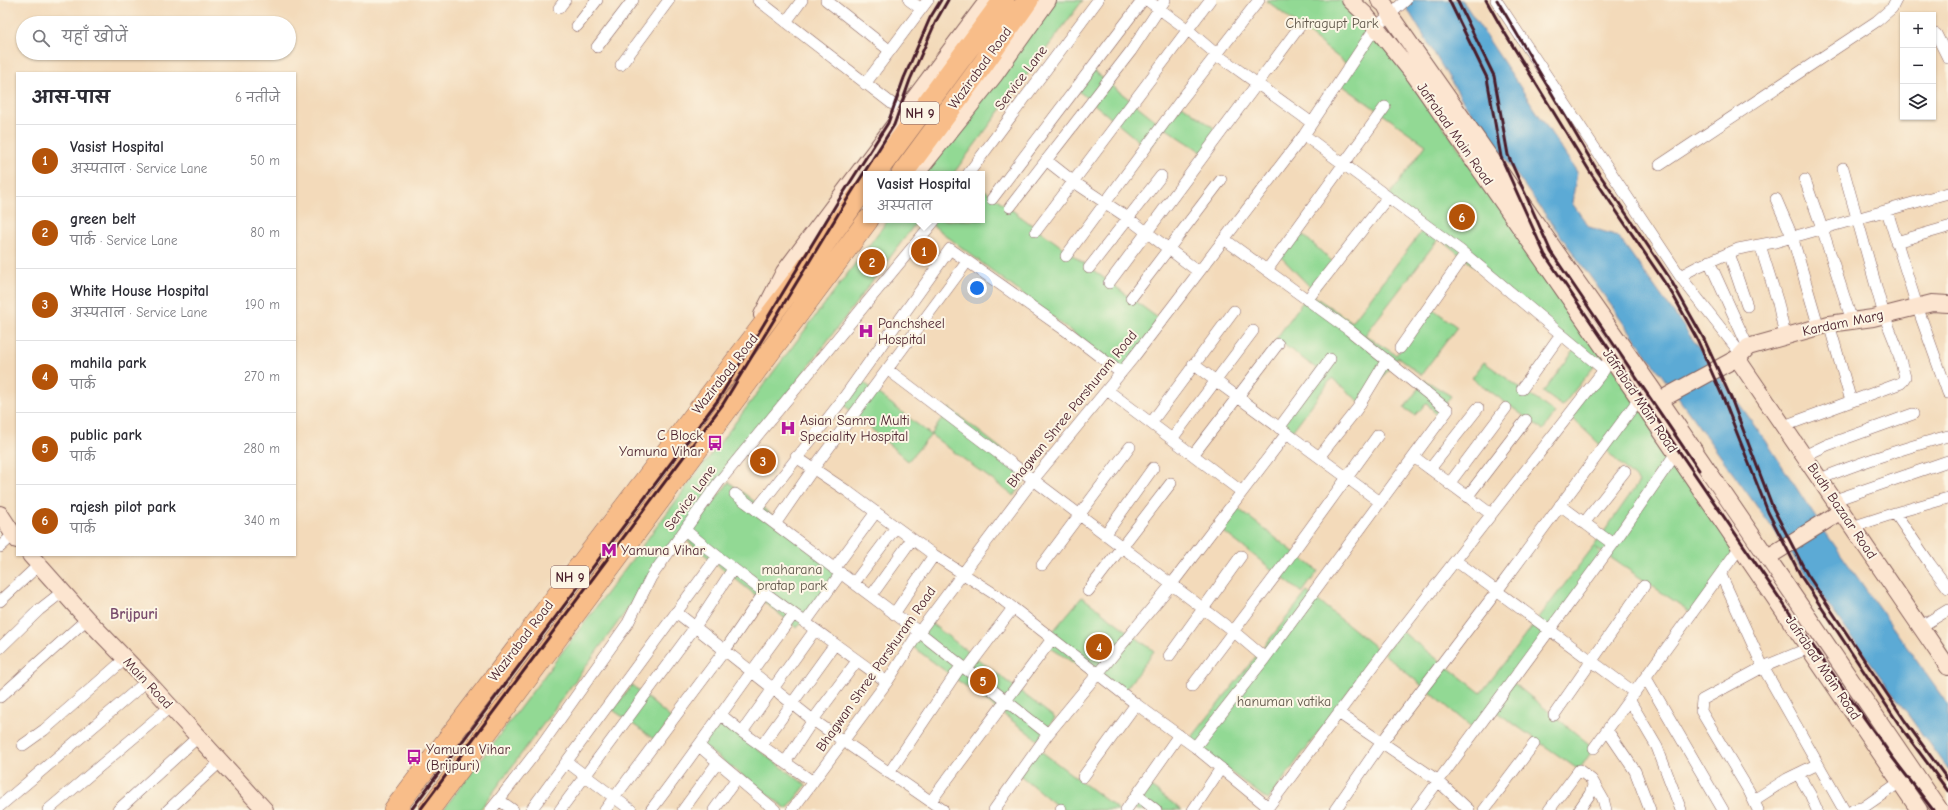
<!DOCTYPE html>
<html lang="hi">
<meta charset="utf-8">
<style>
:root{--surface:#fff;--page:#f7f7f7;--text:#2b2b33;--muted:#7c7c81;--line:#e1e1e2;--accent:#b45309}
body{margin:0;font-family:"Comic Neue","Playpen Sans Deva",sans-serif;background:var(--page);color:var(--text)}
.controls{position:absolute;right:12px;top:12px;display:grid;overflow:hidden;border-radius:0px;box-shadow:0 1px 3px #0004}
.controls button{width:36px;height:36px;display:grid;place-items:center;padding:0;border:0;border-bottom:1px solid var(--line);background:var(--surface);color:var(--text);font:20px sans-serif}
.you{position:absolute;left:977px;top:288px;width:14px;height:14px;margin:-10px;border:3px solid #fff;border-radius:50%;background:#1a73e8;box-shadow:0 0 0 6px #1a73e833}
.badge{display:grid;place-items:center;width:26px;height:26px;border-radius:50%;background:var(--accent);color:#fff;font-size:13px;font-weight:700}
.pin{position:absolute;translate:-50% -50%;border:2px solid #fff;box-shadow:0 1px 4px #0006}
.popup{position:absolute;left:863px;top:171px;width:122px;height:52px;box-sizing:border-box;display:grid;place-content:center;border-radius:0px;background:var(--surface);filter:drop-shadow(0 1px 3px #0005);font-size:13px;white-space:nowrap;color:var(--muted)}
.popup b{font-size:15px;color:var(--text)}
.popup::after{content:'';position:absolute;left:50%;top:100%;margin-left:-8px;border:8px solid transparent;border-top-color:var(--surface)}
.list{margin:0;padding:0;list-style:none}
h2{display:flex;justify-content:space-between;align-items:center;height:52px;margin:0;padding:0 16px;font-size:17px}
h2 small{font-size:13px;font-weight:400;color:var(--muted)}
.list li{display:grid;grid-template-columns:26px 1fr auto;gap:12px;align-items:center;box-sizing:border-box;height:72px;padding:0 16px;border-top:1px solid var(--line)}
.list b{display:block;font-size:15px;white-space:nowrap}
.list p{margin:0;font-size:13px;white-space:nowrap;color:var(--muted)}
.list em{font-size:13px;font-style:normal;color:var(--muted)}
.icon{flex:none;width:22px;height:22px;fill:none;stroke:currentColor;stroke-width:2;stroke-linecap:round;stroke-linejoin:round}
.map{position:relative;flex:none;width:1948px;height:810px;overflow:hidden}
.search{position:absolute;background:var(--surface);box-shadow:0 1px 3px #0004;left:16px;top:16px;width:280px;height:44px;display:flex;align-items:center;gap:10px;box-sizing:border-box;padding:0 14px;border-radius:22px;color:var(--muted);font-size:15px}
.panel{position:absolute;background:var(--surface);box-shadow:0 1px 3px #0004;left:16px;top:72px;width:280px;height:484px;border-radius:0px}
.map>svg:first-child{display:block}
.green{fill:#92d994;stroke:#6e7c60}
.water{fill:#5caad5;stroke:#536480}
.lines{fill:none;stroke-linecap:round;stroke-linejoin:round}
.street-casing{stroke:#85605d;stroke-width:12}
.secondary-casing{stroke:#85605d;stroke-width:18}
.highway-casing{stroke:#85605d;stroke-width:22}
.street{stroke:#fff;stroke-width:11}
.secondary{stroke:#fce5d0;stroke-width:16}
.highway{stroke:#f8bd89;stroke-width:21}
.rail{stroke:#4a1f2b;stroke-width:3}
.labels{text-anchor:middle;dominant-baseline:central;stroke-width:4;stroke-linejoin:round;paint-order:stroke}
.shield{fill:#fcf5e5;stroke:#7f5f63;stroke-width:1}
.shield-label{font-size:13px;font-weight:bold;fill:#4a1f2b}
.park-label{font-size:14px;fill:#60574a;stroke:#fcf5e5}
.street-label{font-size:14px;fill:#4a1f2b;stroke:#fcf5e5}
.poi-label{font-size:14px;fill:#4a1f2b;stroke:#fcf5e5;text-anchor:start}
.neighbourhood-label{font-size:15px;font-weight:bold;fill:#784b6c;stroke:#fcf5e5}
</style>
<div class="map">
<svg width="1948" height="810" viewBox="0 0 1948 810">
<rect width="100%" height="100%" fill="#fcf5e5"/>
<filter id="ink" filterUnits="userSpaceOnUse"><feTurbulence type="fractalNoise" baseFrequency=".025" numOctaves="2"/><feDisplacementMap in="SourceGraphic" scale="8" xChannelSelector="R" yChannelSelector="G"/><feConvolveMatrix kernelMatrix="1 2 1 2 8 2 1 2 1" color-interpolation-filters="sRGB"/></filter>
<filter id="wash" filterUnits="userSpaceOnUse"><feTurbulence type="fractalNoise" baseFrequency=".012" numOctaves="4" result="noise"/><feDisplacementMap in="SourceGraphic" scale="16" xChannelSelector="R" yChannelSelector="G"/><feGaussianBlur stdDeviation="0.9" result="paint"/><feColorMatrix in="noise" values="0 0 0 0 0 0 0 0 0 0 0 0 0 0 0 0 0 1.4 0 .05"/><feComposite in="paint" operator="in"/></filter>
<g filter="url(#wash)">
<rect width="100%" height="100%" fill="#f3daba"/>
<path class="green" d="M1054,0h29l-130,174h-30z
M1266,0h74l34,28 366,519 -48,66 -97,-66 8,10 -92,124 83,67 -15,22 -88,-62 -16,22 -91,-76 17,-23 80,62 113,-147 45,-64 -70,-67 34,-46 -7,-5 -34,42 -19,-14 33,-44 -137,-110 -74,97 31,20 37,-46 24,18 -36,48 -23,-18 -36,47 -30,-26 -42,56 -10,-11 37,-54 -41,-30 33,-46 43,29 73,-95 -37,-30 38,-52 -87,-62 10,-17z
M1091,69l73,58 18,-22 39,28 -16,21 -40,-26 -17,21 -72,-60z
M982,188l180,133 -39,50 -192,-147 4,-4h47z
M888,220h30l-227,303 -211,287h-37z
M1300,232l36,33 -21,27 -34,-35z
M1484,362l71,51 -12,17 -71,-52z
M1425,380l26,16 -14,20 -10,-13 -12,12 -11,-7z
M862,381l69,54 18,-27 82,64 -17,24 -83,-61 -23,26 -64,-56z
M729,482l116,89 -48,57 -112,-89z
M1236,507l82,64 -16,22 -82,-64z
M1307,592l72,58 -111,150 -79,-59z
M1082,597l72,54 -32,43 -79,-51z
M928,621l127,97 -17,22 -129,-96z
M632,685l40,34 -17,21 -42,-30z
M718,720l88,65 -19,24 -85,-64z
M1034,746l85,64h-57l-47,-39z
M1144,782l38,28h-45l-12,-8z"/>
<path class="water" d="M1402,0h60l115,172 -5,31 17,24 29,9 148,205 57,88 125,176v65l-485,-669z"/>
</g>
<g filter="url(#ink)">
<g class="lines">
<defs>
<path id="street" d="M758,0l146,113
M826,0l63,50
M909,0l12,9
M1147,0l40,29 29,25 96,69
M1496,0l184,276 61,78
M559,8l6,-8
M786,22l16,-22
M577,26l20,-26
M1936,34l12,24
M597,47l36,-47
M621,65l48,-65
M865,84l63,-84
M1304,135l157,116 143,119
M1046,160l28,22 54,36 71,54
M1660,165l217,-144 15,-13 4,-8
M968,174l130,-174
M1805,180l17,48 30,93
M992,199l151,-199
M1776,199l16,37 27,92
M1010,207l121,-156 34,-51
M1887,211l30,95 31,87
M1036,231l174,-231
M1896,242l52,-15
M1760,245l18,58 7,33
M1729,253l18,53
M1066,256l112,-152 81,-104
M1709,261l39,86
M1089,268l72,-92
M1267,270l118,-163
M1680,276l17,-9 41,-18 37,-7 173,-49
M1109,283l191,-257
M1131,298l90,-118
M1307,300l81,-103
M1829,324l22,77
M1400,348l65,-93
M1193,364l187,138
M887,369l346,262 32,27
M1522,389l39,-55
M1107,390l135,102
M1151,423l83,-112
M1784,426l117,-43 4,-6 -9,-32 -12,-30 -41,-147
M1279,428l51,-69
M1172,439l81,-108
M1193,455l85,-111
M1804,456l23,-11 86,-31
M796,457l51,34 87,64 65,42 137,107 59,43 73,60
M1319,457l38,-48 29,-48
M1414,457l77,57
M1430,469l48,-61
M1820,479c41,-17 84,-31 128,-43
M1449,484l57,-76
M735,494l184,138 129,102
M1467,497l59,-77
M1835,500l113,-39
M1560,505l53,39
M756,510l84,-107 110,-154 115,81 56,43
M1895,513l35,51 18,24
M1584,523l41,-52
M775,524l38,-55 154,-207
M1852,527l43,-14 53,-15
M685,530c65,54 134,102 202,152
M1105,535l48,-67
M0,547l13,-12
M1456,561l179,132
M1042,565l88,-118
M834,569l42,-57
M1721,575l42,92 81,143
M854,583l42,-56
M1088,591l83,-108
M871,596l41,-57
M0,601l39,-36
M676,612l137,108 130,90
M894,614l40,-59
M805,623l36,-50
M1920,627l28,-17
M0,648l39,-38 23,-18
M1169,656l72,-100
M967,669l46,-61
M1646,678l77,132
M1192,686l90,-119 96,-132
M0,697l87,-78
M1630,701l27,46 24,63
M720,714l22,18 71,50
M1340,714l97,66 32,30
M1554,715l90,-129
M1607,730l28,41 15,39
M742,732l73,-102
M23,745l21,-15 81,-71
M762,745l73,-101
M699,746l76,64
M1195,747l70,-89 183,-248 -99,-80 -125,-91
M1594,748l146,-201
M786,761l27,-41 44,-59
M567,762l64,48
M889,773l72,-107
M1798,774l12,20 7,16
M1083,777l53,-73
M1592,780l11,19 3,11
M1137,795l19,15
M499,800l14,10
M1754,800l33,-21 31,-15
M931,801l121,-162
M0,806l147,-125
M48,810l122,-103
M118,810l80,-73
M168,810l53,-49
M491,810l49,-63 88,-124 23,-46 68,-95 216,-262
M531,810l186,-253
M560,810l135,-183 38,-58
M605,810l120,-160 39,-57
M651,810c49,-64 94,-131 142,-195
M683,810l35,-48
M714,810l23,-32
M792,810l95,-128 32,-50 114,-152 100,-122 171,-223 71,-107 31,-28
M994,810l54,-76 123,-149 116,-152
M1061,810v-1
M1126,810l53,-75
M1193,810l28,-42
M1266,810l121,-162 217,-278 6,-13 5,-4
M1335,810l47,-68 115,-151 142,-192
M1417,810l196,-266 63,-91
M1484,810l50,-66
M1549,810l30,-40 13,10 1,6 -3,8 -11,16
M1758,810l-9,-19 -48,-80 1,-11 61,-33 46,-19
M1853,810l11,-3 36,-25"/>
<path id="secondary" d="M1350,0l15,14 50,62 220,317 284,417
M1379,0l6,5 5,10 261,372 289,423
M916,174l78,-98 54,-76
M1948,304l-16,-1 -59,15 -44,6 -81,23 -9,10 2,7 207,303
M762,315l22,-43 204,-272
M1660,400l79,-43
M0,514l17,26
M30,555l57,64 60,62 118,129
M1768,557l74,-46"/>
<path id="highway" d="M875,174l129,-174
M902,174l81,-110 45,-64
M394,810l411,-540 61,-84
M429,810l439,-590"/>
</defs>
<use href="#street" class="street-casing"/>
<use href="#secondary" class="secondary-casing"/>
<use href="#highway" class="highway-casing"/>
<use href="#street" class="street"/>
<use href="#secondary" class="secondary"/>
<use href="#highway" class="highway"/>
<path class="rail" d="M1449,0l38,78 14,79 44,98 246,360 101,142 41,53
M1457,0l37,76 14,79 43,97 148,218
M1486,0l14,25 92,150 81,120 24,44 27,61 44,112 34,66 98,148 48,65
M1497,0l101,172 71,105 35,62 27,59 42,110 34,66 98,147 43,59
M411,810l307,-410 119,-197 51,-80 16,-45 26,-60 11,-18
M420,810l303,-406 120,-198 51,-81 16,-45 26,-59 12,-21"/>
</g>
</g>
<defs>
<symbol id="hospital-bare" viewBox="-9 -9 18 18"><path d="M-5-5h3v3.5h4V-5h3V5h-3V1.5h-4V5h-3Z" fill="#b5179e" stroke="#fcf5e5" stroke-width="2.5" paint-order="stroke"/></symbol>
<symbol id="bus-bare" viewBox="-9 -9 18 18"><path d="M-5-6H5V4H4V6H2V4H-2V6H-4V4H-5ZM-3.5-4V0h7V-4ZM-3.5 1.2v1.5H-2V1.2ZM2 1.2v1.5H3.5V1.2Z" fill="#b5179e" stroke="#fcf5e5" stroke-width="2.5" paint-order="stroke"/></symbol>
<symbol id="metro-bare" viewBox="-9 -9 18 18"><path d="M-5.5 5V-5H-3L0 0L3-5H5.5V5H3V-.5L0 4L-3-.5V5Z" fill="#b5179e" stroke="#fcf5e5" stroke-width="2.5" paint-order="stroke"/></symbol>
</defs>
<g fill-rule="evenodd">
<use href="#hospital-bare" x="855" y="320" width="22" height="22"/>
<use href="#hospital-bare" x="777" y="417" width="22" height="22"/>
<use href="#bus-bare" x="704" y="432" width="22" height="22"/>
<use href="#metro-bare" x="598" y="539" width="22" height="22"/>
<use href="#bus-bare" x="403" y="746" width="22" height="22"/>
</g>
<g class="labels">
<g class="shield">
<rect x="901" y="102" width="38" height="22" rx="3"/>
<rect x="551" y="566" width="38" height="22" rx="3"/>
</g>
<g class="shield-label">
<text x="920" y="113">NH 9</text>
<text x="570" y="577">NH 9</text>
</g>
<g class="park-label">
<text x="1332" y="23">Chitragupt Park</text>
<text x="792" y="569">maharana<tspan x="792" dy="16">pratap park</tspan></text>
<text x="1284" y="701">hanuman vatika</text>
</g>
<g class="street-label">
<text transform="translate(980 68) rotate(-54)">Wazirabad Road</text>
<text transform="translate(1021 78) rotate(-53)">Service Lane</text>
<text transform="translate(1455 134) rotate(55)">Jafrabad Main Road</text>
<text transform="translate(1843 323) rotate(-12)">Kardam Marg</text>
<text transform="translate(725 374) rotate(-52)">Wazirabad Road</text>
<text transform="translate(1640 401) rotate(56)">Jafrabad Main Road</text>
<text transform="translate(1072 409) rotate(-51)">Bhagwan Shree Parshuram Road</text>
<text transform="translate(690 498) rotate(-54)">Service Lane</text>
<text transform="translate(1842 511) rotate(56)">Budh Bazaar Road</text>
<text transform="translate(521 641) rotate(-53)">Wazirabad Road</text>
<text transform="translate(1823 668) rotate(56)">Jafrabad Main Road</text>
<text transform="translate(876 669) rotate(-55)">Bhagwan Shree Parshuram Road</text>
<text transform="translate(148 683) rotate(47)">Main Road</text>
</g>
<g class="poi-label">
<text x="878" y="323">Panchsheel<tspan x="878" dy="16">Hospital</tspan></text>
<text x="800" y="420">Asian Samra Multi<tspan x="800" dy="16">Speciality Hospital</tspan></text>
<text x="703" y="435" text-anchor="end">C Block<tspan x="703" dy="16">Yamuna Vihar</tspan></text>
<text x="621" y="550">Yamuna Vihar</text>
<text x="426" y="749">Yamuna Vihar<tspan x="426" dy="16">(Brijpuri)</tspan></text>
</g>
<g class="neighbourhood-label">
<text x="134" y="614">Brijpuri</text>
</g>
</g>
</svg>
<div class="controls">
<button>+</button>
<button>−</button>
<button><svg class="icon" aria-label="layers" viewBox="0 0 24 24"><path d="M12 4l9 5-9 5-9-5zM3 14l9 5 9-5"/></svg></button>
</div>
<div class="you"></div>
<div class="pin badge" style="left:924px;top:251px">1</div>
<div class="popup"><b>Vasist Hospital</b>अस्पताल</div>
<div class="pin badge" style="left:872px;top:262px">2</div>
<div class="pin badge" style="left:763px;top:461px">3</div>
<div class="pin badge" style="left:1099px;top:647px">4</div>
<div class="pin badge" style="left:983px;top:681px">5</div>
<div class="pin badge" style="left:1462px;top:217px">6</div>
<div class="search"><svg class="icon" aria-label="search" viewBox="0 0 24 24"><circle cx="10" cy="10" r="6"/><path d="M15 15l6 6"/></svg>यहाँ खोजें</div>
<section class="panel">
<h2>आस-पास<small>6 नतीजे</small></h2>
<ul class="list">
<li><span class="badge">1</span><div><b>Vasist Hospital</b><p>अस्पताल · Service Lane</p></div><em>50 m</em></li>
<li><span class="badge">2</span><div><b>green belt</b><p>पार्क · Service Lane</p></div><em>80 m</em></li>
<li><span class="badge">3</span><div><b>White House Hospital</b><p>अस्पताल · Service Lane</p></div><em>190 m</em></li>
<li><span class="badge">4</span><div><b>mahila park</b><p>पार्क</p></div><em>270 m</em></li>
<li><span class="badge">5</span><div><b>public park</b><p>पार्क</p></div><em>280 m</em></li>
<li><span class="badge">6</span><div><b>rajesh pilot park</b><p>पार्क</p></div><em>340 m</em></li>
</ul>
</section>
</div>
